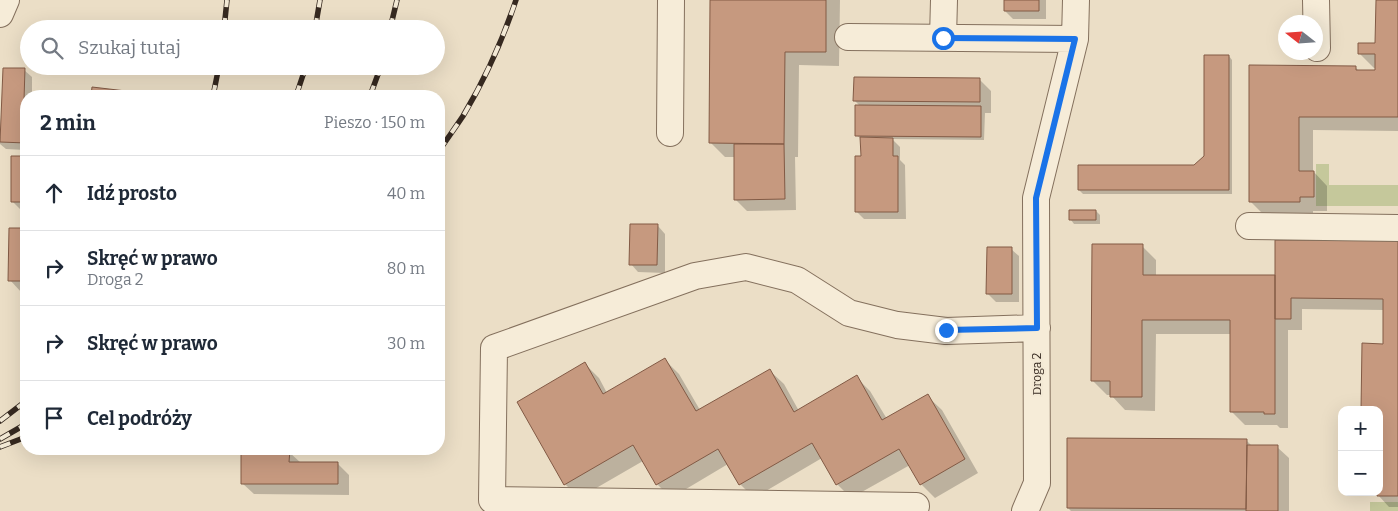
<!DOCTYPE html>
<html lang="pl">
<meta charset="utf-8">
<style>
:root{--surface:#fff;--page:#f2f2f3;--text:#1f2937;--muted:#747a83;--line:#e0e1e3}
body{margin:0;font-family:Bitter,serif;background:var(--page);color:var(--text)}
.controls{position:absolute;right:15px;bottom:15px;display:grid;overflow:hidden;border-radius:10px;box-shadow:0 5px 20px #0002}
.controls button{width:45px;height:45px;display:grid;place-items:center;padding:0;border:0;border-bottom:1px solid var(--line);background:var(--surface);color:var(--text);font:25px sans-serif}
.compass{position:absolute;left:1278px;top:15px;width:45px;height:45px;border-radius:50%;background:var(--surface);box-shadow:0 5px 20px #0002;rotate:287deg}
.stop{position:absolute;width:15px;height:15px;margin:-11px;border:4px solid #1a73e8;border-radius:50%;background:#fff}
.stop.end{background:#1a73e8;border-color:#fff;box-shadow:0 1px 5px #0008}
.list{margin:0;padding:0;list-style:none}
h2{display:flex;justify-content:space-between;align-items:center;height:65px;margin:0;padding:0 20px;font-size:21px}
h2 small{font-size:16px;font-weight:400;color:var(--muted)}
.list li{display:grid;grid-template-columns:32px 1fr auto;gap:15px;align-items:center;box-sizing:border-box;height:75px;padding:0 20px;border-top:1px solid var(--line)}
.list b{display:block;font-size:19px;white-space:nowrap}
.list p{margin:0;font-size:16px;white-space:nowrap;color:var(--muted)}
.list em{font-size:16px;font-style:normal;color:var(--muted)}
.icon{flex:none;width:28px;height:28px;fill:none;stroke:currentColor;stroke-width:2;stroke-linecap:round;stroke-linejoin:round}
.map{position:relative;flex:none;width:1398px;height:511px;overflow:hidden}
.search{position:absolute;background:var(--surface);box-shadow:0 5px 20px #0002;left:20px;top:20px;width:425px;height:55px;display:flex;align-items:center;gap:12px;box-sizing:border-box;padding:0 18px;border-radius:28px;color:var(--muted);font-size:19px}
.panel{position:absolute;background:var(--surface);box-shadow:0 5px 20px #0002;left:20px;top:90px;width:425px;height:365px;border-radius:20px}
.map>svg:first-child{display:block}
.green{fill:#c5c89b}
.shadow{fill:#0003}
.building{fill:#c6997f;stroke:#825a45}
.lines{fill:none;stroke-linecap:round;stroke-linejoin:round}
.minor-casing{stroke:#84705d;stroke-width:28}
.minor{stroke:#f6ecd8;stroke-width:26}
.rail-casing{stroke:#362920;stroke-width:5.5}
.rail{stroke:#f3e9d5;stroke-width:4;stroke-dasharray:11;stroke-linecap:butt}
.route{stroke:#1a73e8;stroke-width:6}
.labels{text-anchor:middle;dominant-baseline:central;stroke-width:4.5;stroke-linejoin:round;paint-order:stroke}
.street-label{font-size:12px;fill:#362920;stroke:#f3e9d5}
</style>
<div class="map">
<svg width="1398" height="511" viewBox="0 0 1398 511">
<rect width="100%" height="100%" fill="#ebdec6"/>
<path class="green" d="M1316,164h13v21h69v21h-82z
M1370,502h28v9h-28z"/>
<path class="shadow" d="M712,0h128l-1,66 -40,-1 -1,92h-3l1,53 -49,1 -12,-12v-42h-10l-14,-14z
M1005,0h41v19h-33l-8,-8z
M1377,0h21v131l-85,-1v41l14,15v25h-14v5l-49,-1 -14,-14v-134h105l4,4h18v-3h-3l-14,-14 17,-9z
M1229,56l3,4v134h-149l-4,-4 116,-23 10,-11z
M24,70l8,7v19h-6v54l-20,-1 -6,-5v-7h2z
M980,80l11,11v22h-6l-1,27 -92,-1 8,8v13l5,5 1,54h-42l-8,-8 7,-54 -1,-18 -6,-4 5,-28 -7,-7z
M93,89l32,3 5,4h-38z
M13,157h13v56h-2l-11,-11z
M1096,211l4,4v9h-26l-3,-4z
M658,226l7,8v39l-27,-1 -7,-8z
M10,229h16v63h-5l-11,-12z
M1398,241v266h-9l-11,-12 1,-3 5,-182 -82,-1v21h-14v98h-8l-3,-3h-32l-14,-14v-77h-75l-1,77 -30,-1 -14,-15h-4l-14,-14 49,-135 14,14v16h120z
M1011,249l8,7v46h-23l-8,-8z
M665,360l14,14 21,36 69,-40 15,14 15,27 57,-34 14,14 17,28 40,-23 15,14 36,63 -43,25 -14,-14 -11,-19 -59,33 -14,-14 -15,-26 -68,40 -14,-14 -12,-20 -57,34 -14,-14 -14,-23 -64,37 -14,-14 20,-120 14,14 8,15z
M1246,440l6,6 25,1 12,11v53h-218l-3,-3z
M289,452l12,11 37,1 11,11v20l-95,-1 -12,-11z"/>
<path class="building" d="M710,0h116v52h-41l-1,92 -75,-1z
M1004,0h35v11h-35z
M1376,0h22v117h-99v54h15v26h-14v5h-51v-137l107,1v4h19v-16h-17v-11h17z
M1204,55h25v135h-151v-25h116l10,-9z
M3,68h22l-1,32 2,1v42l-26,-1z
M854,77l126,1v24l-127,-1z
M92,87l34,4 -1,5h-34z
M855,105l126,1v31l-126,-1z
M860,137l33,1v18h5v56h-43v-56h6z
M734,144h50l1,55 -51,1z
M11,156h15v46h-15z
M1069,210h27v10h-27z
M630,224h28l-1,41h-28z
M9,228h17v53h-18z
M1275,240h123v256h-21v-4h2v-82h-18l1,-67 21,1v-45l-92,-1v21h-16z
M1092,244h51v31h132v139h-11v-2h-34v-92h-88v77h-32v-16h-19z
M987,247h25v47h-26z
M665,358l31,53 74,-42 24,43 63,-37 25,45 46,-26 37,65 -45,26 -21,-36 -63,36 -24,-42 -73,42 -21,-36 -62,36 -23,-40 -69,40 -47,-83 68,-40 18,32z
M1067,438l180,1 -1,70 -179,-1z
M1247,445h31v66h-32z
M241,450h49l-1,12h49v22h-97z"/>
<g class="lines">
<defs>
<path id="minor" d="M1316,0l1,48
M0,14l6,-14
M848,37l227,2
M943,38l1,-38
M670,133l1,-133
M1249,226l149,2
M916,506l-424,-6 2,-152 201,-72 51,-9 51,13 52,33 48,12 49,6 91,-3
M1025,511l12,-28 -1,-285 39,-159 1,-39"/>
</defs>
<use href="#minor" class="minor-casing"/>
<use href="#minor" class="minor"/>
<defs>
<path id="rail" d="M224,29l3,-29
M315,29l5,-29
M390,29l7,-29
M213,96l6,-30
M296,96l10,-30
M370,96l11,-30
M439,151c8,-12 16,-23 24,-35 21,-35 40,-77 53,-116
M0,421l26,-20
M0,439l26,-15
M0,447l26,-10"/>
</defs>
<use href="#rail" class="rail-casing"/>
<use href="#rail" class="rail"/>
</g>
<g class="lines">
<path class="route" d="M943,38l132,1 -39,159 1,130 -91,2"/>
</g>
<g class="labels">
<g class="street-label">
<text transform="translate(1037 374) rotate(-90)">Droga 2</text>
</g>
</g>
</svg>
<div class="controls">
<button>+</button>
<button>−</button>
</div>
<svg class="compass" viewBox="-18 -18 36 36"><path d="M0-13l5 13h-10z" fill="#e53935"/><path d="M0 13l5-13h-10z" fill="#747a83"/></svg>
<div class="stop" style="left:943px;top:38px"></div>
<div class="stop end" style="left:946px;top:330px"></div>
<div class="search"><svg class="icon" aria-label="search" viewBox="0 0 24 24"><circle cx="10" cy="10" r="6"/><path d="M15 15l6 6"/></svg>Szukaj tutaj</div>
<section class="panel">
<h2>2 min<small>Pieszo · 150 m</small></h2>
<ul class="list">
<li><svg class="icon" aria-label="ahead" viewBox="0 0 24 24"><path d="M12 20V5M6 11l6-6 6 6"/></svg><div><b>Idź prosto</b></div><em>40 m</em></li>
<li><svg class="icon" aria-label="right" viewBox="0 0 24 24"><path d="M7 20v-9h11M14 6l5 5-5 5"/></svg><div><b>Skręć w prawo</b><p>Droga 2</p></div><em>80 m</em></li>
<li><svg class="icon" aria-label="right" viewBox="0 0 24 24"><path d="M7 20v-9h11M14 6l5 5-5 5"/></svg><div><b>Skręć w prawo</b></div><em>30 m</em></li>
<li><svg class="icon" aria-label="arrive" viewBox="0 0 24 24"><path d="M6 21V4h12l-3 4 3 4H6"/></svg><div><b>Cel podróży</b></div></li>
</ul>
</section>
</div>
